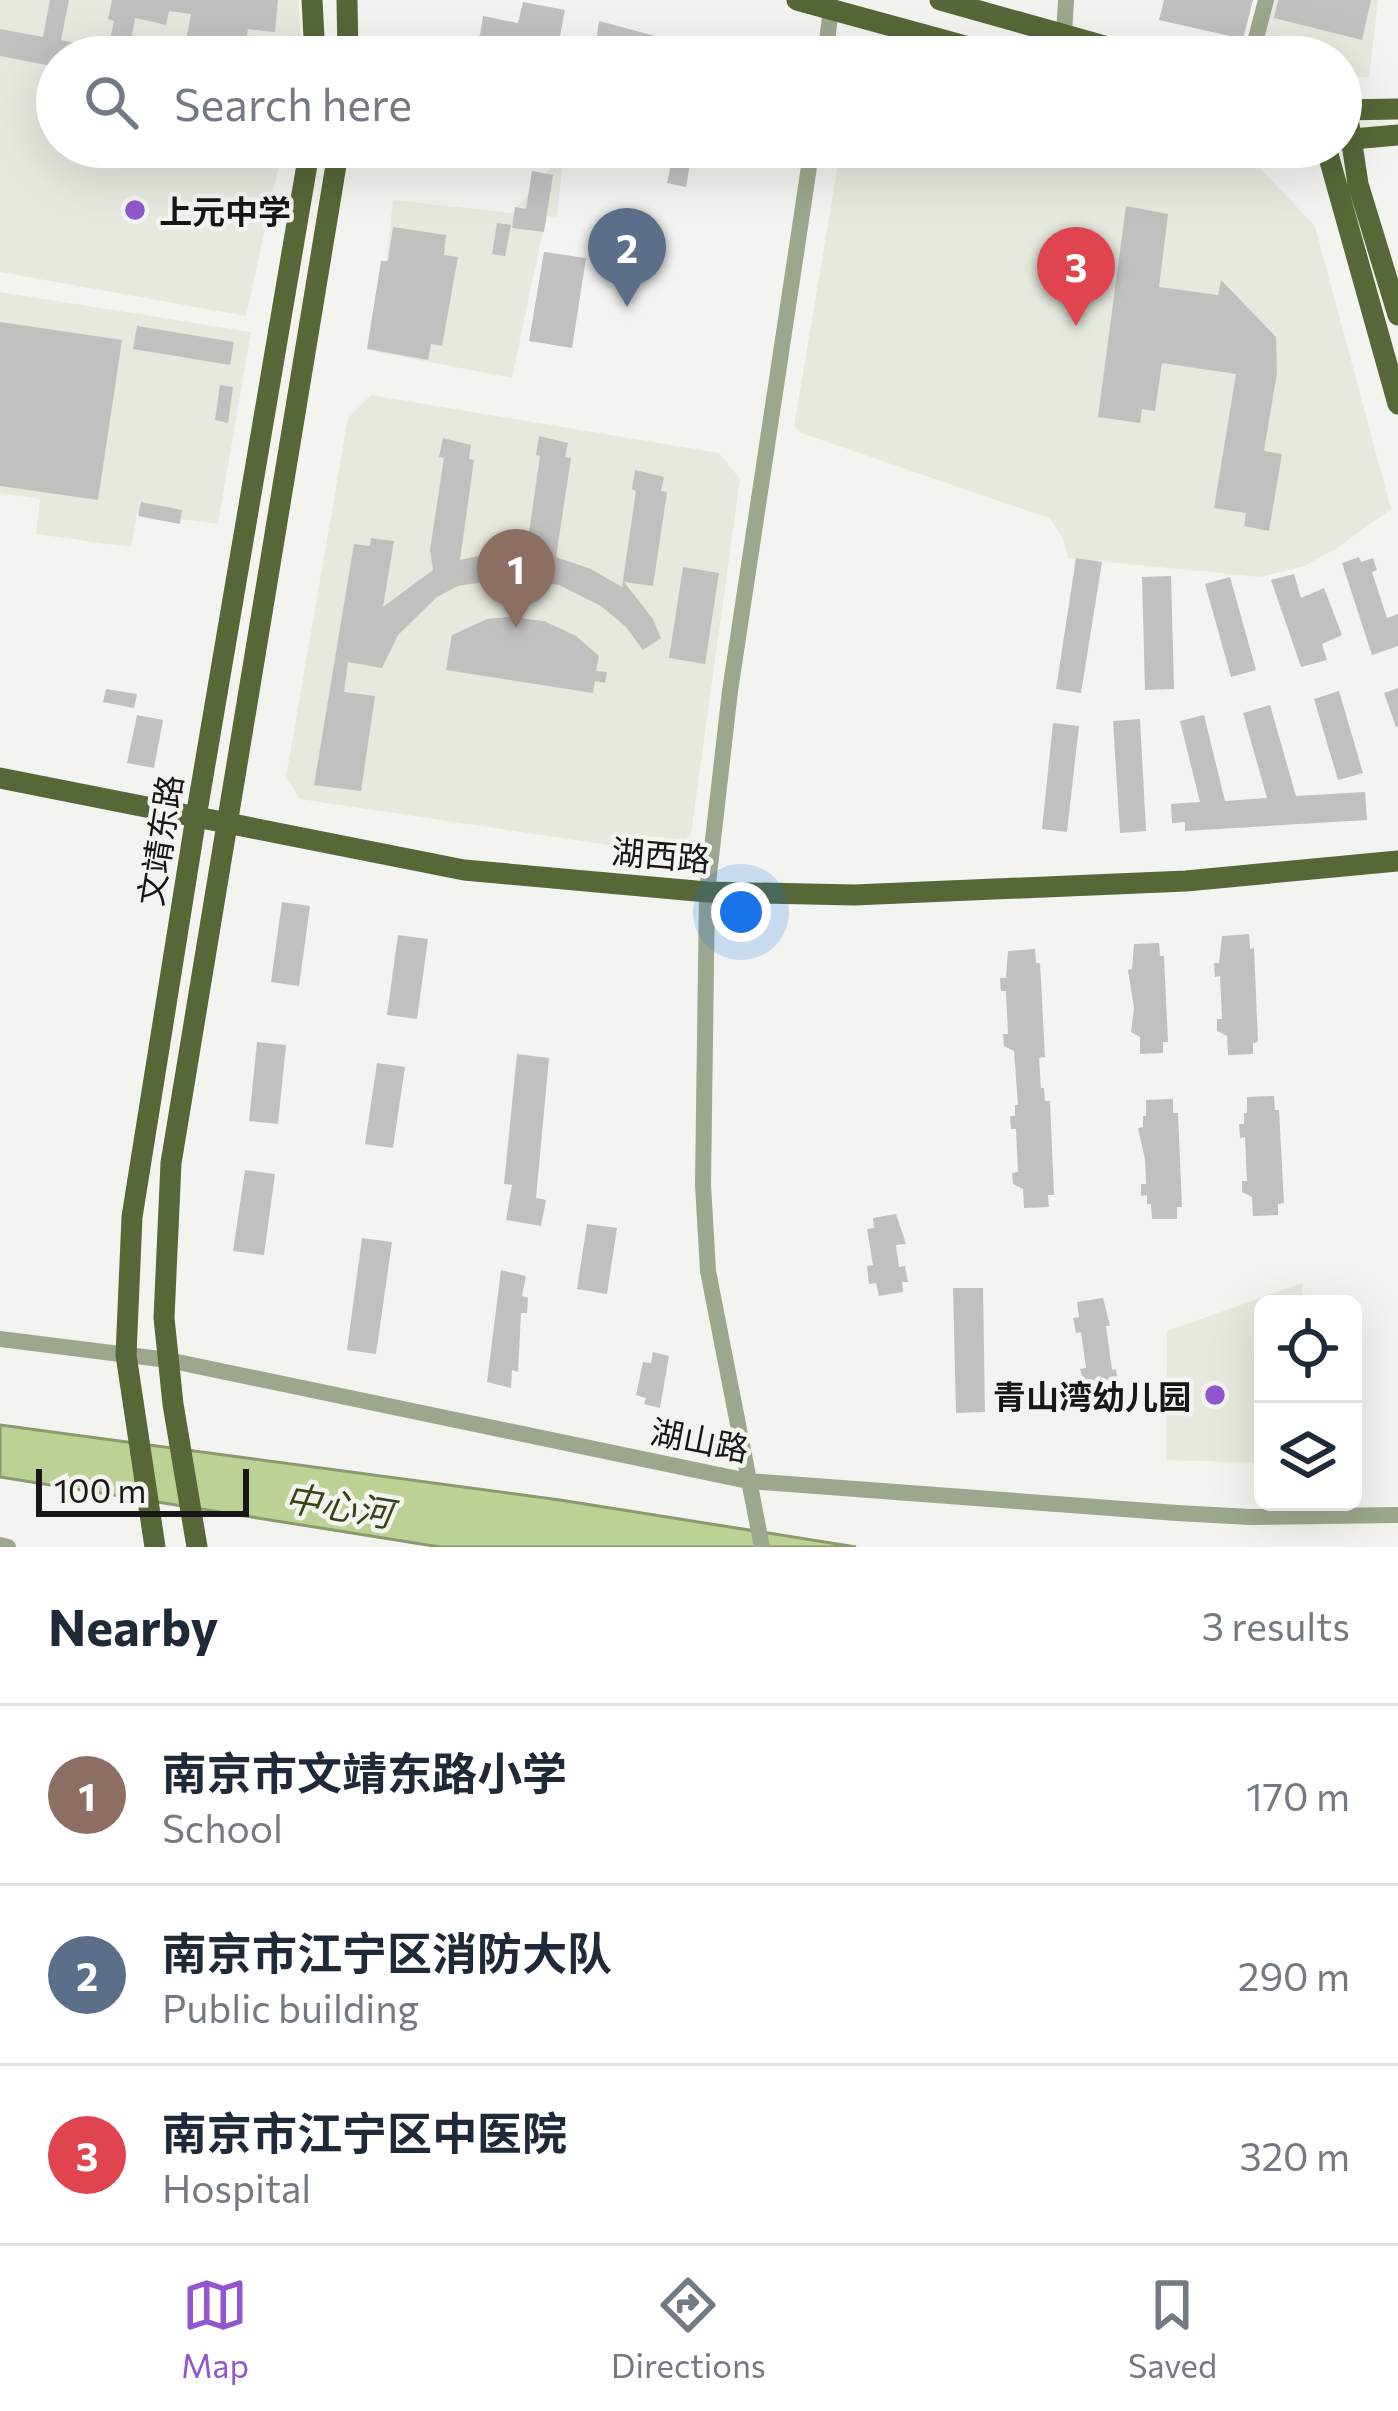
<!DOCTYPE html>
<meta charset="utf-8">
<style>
:root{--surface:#fff;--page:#f2f2f3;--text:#1f2937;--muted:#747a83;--line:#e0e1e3;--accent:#9257ce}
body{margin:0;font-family:Commissioner,"Noto Sans SC",sans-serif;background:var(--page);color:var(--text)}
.controls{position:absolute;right:36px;bottom:36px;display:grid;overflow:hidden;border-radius:18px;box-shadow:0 12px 48px #0002}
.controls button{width:108px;height:108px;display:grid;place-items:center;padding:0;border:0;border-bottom:3px solid var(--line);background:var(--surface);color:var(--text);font:60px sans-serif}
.scale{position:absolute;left:36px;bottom:30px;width:213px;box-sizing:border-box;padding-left:12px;border:6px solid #161716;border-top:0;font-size:33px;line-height:42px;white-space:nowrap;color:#161716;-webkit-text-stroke:9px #f3f4f0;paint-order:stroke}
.you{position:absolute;left:741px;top:912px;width:42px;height:42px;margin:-30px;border:9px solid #fff;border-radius:50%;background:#1a73e8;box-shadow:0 0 0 18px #1a73e833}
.badge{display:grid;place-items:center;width:78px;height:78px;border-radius:50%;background:var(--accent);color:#fff;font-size:39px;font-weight:700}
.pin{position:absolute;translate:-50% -99px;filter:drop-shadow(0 3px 6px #0008)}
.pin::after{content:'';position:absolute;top:63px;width:42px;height:36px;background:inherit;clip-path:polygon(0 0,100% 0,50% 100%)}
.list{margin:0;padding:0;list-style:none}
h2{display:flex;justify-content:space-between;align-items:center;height:156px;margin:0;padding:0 48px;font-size:51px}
h2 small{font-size:39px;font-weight:400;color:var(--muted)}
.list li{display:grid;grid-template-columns:78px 1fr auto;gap:36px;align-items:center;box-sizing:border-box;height:180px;padding:0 48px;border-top:3px solid var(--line)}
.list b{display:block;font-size:45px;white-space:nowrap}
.list p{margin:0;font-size:39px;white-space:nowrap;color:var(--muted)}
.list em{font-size:39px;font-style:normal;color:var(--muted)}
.icon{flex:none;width:66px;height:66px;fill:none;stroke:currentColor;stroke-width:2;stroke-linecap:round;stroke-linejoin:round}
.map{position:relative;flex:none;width:1398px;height:1547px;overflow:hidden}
.search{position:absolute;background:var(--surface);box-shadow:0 12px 48px #0002;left:36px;right:36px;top:36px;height:132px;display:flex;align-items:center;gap:30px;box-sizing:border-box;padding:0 42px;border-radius:66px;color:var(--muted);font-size:45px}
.sheet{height:696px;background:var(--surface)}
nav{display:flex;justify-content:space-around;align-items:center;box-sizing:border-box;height:168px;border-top:3px solid var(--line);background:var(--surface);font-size:33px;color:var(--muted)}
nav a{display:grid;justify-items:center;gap:6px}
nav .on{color:var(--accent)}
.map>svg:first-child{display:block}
.built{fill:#e5e9de}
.water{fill:#bcd294;stroke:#8a9a6e;stroke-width:3}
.building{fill:#c0c1be}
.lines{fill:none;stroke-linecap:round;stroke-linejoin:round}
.minor{stroke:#9da78d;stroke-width:16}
.major{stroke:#576737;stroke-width:21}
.poi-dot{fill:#9257ce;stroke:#f3f4f0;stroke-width:4.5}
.labels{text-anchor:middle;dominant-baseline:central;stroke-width:9;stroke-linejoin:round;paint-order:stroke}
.poi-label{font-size:33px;font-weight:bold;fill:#161716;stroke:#f3f4f0;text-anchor:start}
.street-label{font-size:33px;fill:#161716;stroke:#f3f4f0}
.water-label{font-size:36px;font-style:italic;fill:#364417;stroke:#f3f4f0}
</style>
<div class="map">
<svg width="1398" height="1547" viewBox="0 0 1398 1547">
<rect width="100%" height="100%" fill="#f3f4f0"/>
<path class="built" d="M0,0h298l5,57h-246v90h226l-37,169 -246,-44z
M1259,0h119l-9,78 -28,-5v-16h-86z
M841,147h359l56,17 59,62 76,283 -57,41 -30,16 -44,11 -192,-19 -5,-20 -14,-20 -248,-85 -7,-7z
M564,151l-7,66 -11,-1 -34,162 -135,-26 16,-152 119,13z
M0,292l251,40 -33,192 -81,-11 -6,34 -95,-13 4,-35 -40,-6z
M371,395l348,58 21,26 -49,355 -22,20 -369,-55 -14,-22 62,-359z
M1302,1283v21h-39v159l-97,-3 1,-129z"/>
<path class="water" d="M0,1425l560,75 296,47h-416l-440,-70z"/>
<path class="building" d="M50,0h19l-8,40 47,10 6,-29 -6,-2 4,-19h166l-3,32 -27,-3 -4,28h-61l8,-43 -22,-3 -3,14 -31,-7 -7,39h-71v10l-57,-11v-27l43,8z
M1164,0h89l-10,39 -84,-19z
M1278,0h93l-9,40 -88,-22z
M523,2l42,8 -9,47h-108l32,-22 3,-19 35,7z
M599,21l119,32v4h-124z
M430,147h33l-2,11 -32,-4z
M639,147h54l-7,40 -19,-4 5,-24 -34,-6z
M532,171l21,4 -9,57 -32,-4 3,-21 11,2z
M1126,206l42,8 -9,73 59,8 3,-15 55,57 1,36 -13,78 18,3 -13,77 -25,-5 2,-13 -32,-5 22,-134 -74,-11 -7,48 -13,-2 -2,14 -42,-6z
M497,223l14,2 -6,31 -13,-2z
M393,227l53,8 -2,20 14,2 -16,89 -11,-2 -3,16 -61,-11 14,-88h7z
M544,252l42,6 -14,90 -43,-7z
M0,322l122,18 -24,160 -98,-14z
M137,326l97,16 -4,23 -97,-16z
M220,385l13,2 -5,36 -13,-3z
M539,436l29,7 -3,14 6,1 -15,99 35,12 31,18 14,-96 -4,-2 3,-19 29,7 -3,14 6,1 -14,94 -29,-4 29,37 8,19 -18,12 -17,-23 -25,-21 -42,-21 -56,-6 -45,7 -21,11 -39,38 -16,33 -34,-6 -4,30 31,4 -14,95 -47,-6 40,-241 16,2 1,-8 23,3 -11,66 50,-37 -3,-20 14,-92 -5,-1 4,-19 28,7 -2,14 5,1 -14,100 31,-7h35l14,-97 -4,-1z
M141,502l41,8 -2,14 -42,-8z
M1359,557l2,5 12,-4 4,12 -5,2 15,46 11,-4v32l-26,9 -30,-92z
M1076,558l26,4 -21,131 -25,-4z
M683,567l36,6 -14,91 -36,-6z
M1294,574l7,24 23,-10 18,47 -20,9 5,16 -26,7 -30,-87z
M1171,576l3,113 -29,1 -3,-113z
M1230,577l26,93 -25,7 -26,-93z
M508,617l36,4 32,15 23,20 -3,15 11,1 -2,11 -10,-2 -2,12 -147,-23 6,-35 35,-16z
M1398,688v39h-2l-12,-34z
M106,689l31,5 -3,14 -31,-6z
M1339,691l24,82 -25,7 -24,-81z
M1270,705l26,91 69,-4 2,28 -182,11v-9l-13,1 -1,-19 29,-2 -20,-81 24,-6 21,86 42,-3 -24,-85z
M137,715l26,5 -9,48 -27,-5z
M1140,719l6,112 -26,2 -7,-112z
M1053,723l26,3 -12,106 -25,-3z
M282,902l28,4 -11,80 -28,-4z
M1249,934l1,15 4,-1 4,94 -5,1v11l-25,1 -1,-19 -10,-5v-12h5l-2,-43 -5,1 -1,-14h5l3,-27z
M398,935l30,4 -11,80 -30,-4z
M1159,943l1,13h4l4,86h-5v11l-23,1v-17l-9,-5 3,-24 -6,-38 4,-1 2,-25z
M1035,949l1,14h4l5,94 -6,1 2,30h3l1,13h5l4,94h-6l1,12 -25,1 -1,-19 -10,-5 -1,-11 6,-1 -2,-43h-5l-1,-13h5v-11h3l-4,-54 -10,-5 -1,-12h5l-1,-21 -1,-22h-5l-1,-13h6l2,-27z
M257,1042l29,3 -8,79 -29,-3z
M517,1054l32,4 -13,140 10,2 -5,26 -35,-6 6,-35 -8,-1z
M377,1063l28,4 -12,81 -28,-4z
M1274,1096l1,14h4l5,93 -6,1v11l-25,1 -1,-19 -10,-5v-11h5l-2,-44 -5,1 -1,-14h5v-11h3v-16z
M1173,1099v14h5l4,94h-5v12h-25l-1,-15h-4v-9l-6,1v-12h5l-1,-25 -7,-31 5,-1v-11h3v-16z
M245,1170l30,4 -11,81 -31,-4z
M896,1214l10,30 -10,1 3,22 6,-1 3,16h-6l1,10 -24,4 -3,-13 -7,1 -2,-18 6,-1 -6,-36 7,-1 -1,-10z
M587,1224l30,4 -10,66 -30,-5z
M362,1238l30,4 -16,112 -29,-4z
M501,1270l25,6 -4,20 6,2 -1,15h-6l-3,59 -6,-2 -1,18 -24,-6z
M953,1288h30l2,124 -29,1z
M1103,1298l7,28h-4l6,44 4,-1 2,17h-5l2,11 -26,3 -9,-31 6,-1 -5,-36 -5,1 -3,-15 6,-1 -2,-15z
M653,1352l16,4 -9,52 -16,-4 2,-6 -10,-3 7,-33 8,1z"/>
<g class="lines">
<path class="minor" d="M1064,35l2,-35
M825,57l6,-48
M1251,57l15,-57
M0,1339l168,21 580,121 429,32 73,4 148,-2
M0,1545l8,2
M762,1547l-54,-276 -5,-86 4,-293 23,-201 82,-544"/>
<path class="major" d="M312,0l3,57
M347,0l1,57
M797,0l208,57
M940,0l204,57
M1341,110l57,-1
M1347,111l11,73 40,131
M1342,140l56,-5
M1326,147l72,257
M0,778l464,92 243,22 147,3 332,-14 212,-20
M155,1547l-29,-192 6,-138 64,-400 114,-670
M197,1547l-24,-143 -9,-86 7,-155 168,-1016"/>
</g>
<g class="poi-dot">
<circle cx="135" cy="210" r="12"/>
<circle cx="1215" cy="1395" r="12"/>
</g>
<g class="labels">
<g class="poi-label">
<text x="159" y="210">上元中学</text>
<text x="1191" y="1395" text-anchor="end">青山湾幼儿园</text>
</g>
<g class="street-label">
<text transform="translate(159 840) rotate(-81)">文靖东路</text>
<text transform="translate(661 854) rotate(5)">湖西路</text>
<text transform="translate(700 1439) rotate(11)">湖山路</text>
</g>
<g class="water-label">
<text transform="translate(339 1504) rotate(9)">中心河</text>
</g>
</g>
</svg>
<div class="controls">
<button><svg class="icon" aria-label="locate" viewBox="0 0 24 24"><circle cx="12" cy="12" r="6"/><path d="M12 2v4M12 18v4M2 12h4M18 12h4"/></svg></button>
<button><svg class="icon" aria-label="layers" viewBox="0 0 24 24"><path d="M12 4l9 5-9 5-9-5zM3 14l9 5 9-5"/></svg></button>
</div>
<div class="scale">100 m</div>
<div class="you"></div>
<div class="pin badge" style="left:516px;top:628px;background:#8d6e63">1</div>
<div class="pin badge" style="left:627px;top:307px;background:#5c6f8a">2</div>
<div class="pin badge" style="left:1076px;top:326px;background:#e0444e">3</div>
<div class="search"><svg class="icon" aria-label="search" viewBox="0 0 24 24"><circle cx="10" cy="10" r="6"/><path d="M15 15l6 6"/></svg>Search here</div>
</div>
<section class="sheet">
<h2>Nearby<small>3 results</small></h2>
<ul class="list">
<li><span class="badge" style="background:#8d6e63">1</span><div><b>南京市文靖东路小学</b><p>School</p></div><em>170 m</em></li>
<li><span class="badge" style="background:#5c6f8a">2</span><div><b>南京市江宁区消防大队</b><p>Public building</p></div><em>290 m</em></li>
<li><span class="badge" style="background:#e0444e">3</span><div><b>南京市江宁区中医院</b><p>Hospital</p></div><em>320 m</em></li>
</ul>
</section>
<nav>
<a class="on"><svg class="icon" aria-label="map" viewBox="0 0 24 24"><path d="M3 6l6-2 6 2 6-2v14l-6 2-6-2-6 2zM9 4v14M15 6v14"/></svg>Map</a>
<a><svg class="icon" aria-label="directions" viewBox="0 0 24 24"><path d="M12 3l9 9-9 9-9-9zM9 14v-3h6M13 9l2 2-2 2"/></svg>Directions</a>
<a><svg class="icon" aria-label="saved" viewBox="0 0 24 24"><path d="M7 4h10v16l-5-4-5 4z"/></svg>Saved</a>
</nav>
